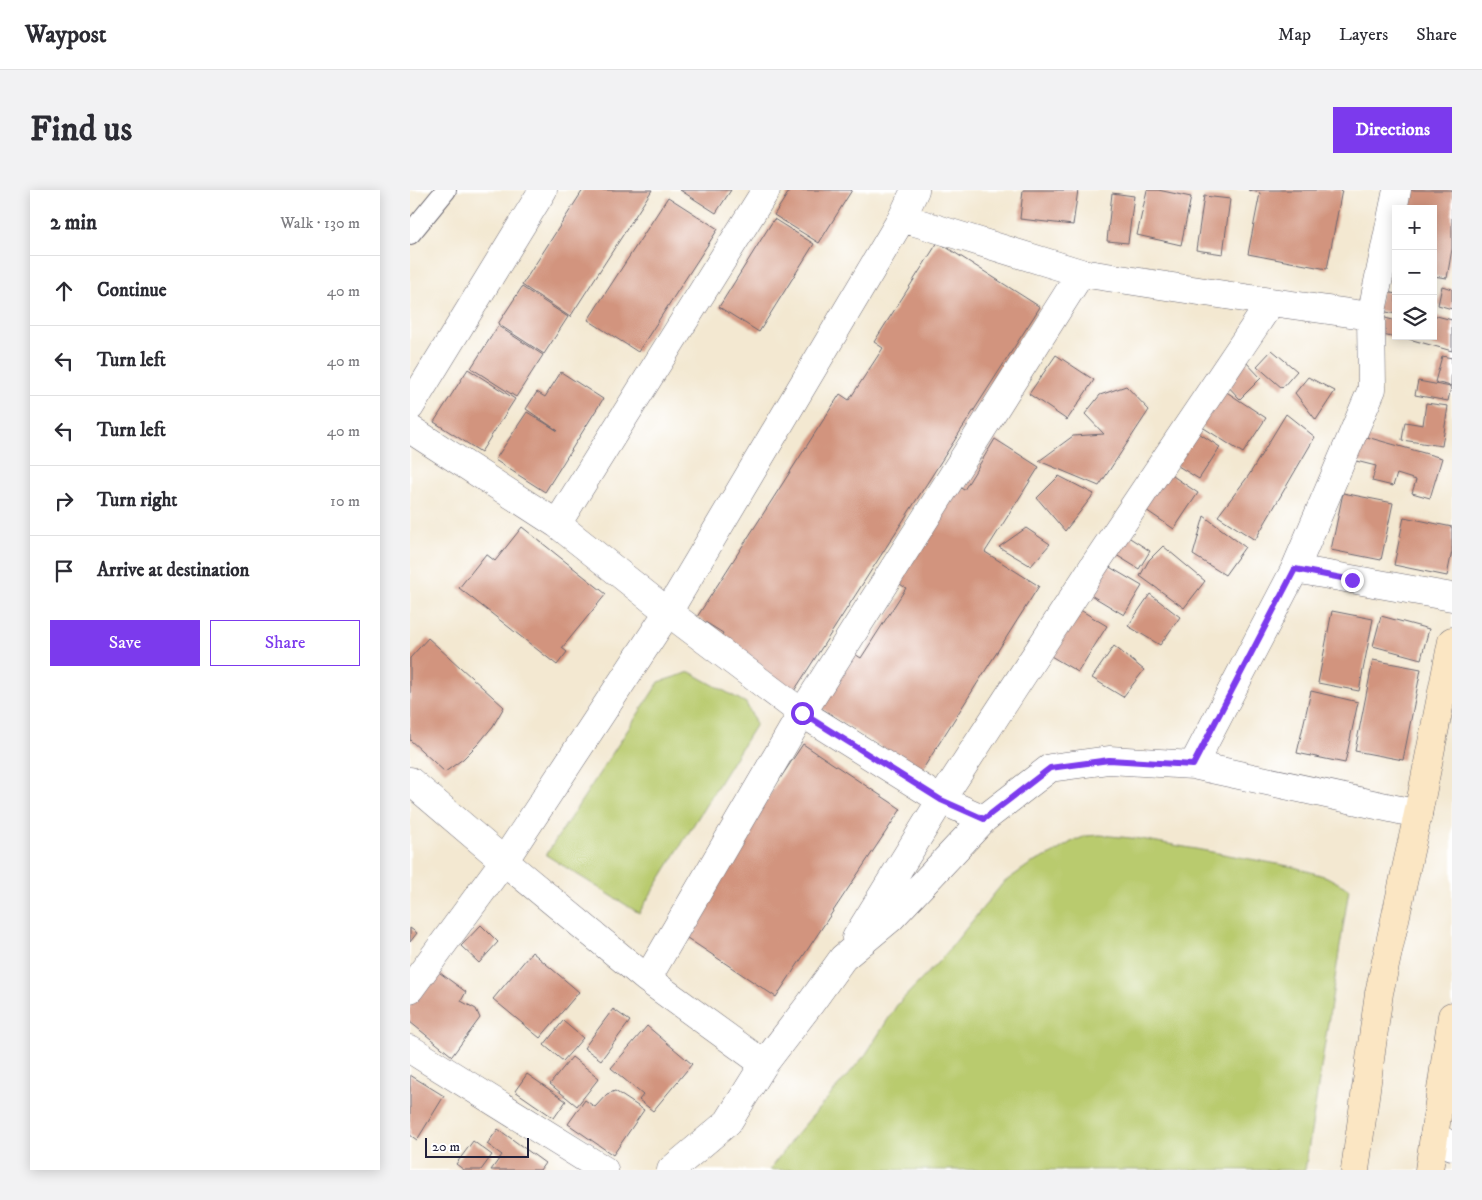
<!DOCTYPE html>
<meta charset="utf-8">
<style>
:root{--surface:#fff;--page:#f2f2f3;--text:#2b2b33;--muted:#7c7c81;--line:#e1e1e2;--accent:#7c3aed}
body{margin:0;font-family:"IM FELL DW Pica",serif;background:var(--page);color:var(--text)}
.controls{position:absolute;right:15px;top:15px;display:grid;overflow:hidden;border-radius:0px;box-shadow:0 2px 12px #0003}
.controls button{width:45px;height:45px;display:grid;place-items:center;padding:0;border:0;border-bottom:1px solid var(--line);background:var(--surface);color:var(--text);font:25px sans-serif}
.scale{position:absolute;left:15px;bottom:12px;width:104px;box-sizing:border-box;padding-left:5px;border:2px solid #22223b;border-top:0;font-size:14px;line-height:18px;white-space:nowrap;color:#22223b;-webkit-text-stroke:4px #fff;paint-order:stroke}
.stop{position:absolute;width:15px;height:15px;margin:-11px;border:4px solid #7c3aed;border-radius:50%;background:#fff}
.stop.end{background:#7c3aed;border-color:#fff;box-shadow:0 1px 5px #0008}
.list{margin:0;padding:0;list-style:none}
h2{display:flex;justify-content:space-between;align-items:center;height:65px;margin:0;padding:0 20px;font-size:21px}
h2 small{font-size:16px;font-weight:400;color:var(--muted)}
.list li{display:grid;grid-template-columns:32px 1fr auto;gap:15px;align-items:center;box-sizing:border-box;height:70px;padding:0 20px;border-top:1px solid var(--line)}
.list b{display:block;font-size:19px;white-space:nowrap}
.list em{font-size:16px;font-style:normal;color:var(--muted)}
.actions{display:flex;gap:10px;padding:15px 20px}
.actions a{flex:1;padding:11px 0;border:1px solid var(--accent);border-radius:0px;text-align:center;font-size:18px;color:var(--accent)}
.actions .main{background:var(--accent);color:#fff}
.icon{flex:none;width:28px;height:28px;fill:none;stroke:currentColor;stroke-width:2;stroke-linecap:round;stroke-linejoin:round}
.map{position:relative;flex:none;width:1042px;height:980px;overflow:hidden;border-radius:0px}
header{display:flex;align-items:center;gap:30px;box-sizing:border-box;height:70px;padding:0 25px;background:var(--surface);border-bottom:1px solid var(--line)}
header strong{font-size:24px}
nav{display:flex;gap:28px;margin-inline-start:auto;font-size:18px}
.intro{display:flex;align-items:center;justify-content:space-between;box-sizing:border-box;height:120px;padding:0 30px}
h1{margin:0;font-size:35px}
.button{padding:12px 22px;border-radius:0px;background:var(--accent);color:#fff;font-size:18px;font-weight:700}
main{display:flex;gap:30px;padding:0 30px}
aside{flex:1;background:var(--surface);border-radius:0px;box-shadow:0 2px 12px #0003}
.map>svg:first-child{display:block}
.green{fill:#b9cb6e;stroke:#6e7654}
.building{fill:#d2947e}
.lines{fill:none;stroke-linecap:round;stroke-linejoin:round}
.lane-casing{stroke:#6b6770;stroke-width:22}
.street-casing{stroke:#6b6770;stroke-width:29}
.secondary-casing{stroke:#6b6770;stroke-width:29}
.lane{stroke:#fff;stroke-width:20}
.street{stroke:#fff;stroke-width:28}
.secondary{stroke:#fbe6c3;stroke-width:28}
.route{stroke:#7c3aed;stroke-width:6}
</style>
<header>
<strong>Waypost</strong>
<nav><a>Map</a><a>Layers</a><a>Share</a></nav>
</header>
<div class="intro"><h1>Find us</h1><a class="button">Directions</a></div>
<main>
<aside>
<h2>2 min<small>Walk · 130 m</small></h2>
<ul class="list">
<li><svg class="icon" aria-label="ahead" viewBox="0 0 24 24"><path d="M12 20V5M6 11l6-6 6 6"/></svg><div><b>Continue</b></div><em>40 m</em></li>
<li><svg class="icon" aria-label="left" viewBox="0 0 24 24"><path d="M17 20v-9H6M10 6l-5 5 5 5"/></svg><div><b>Turn left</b></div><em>40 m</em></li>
<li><svg class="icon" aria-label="left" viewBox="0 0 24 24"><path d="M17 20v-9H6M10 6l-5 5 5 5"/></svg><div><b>Turn left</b></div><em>40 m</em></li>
<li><svg class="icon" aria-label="right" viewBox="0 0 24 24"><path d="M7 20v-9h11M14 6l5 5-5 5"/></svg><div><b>Turn right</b></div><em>10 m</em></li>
<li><svg class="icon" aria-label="arrive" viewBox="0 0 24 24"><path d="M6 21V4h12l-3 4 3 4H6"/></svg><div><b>Arrive at destination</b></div></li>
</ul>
<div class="actions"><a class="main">Save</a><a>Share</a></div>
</aside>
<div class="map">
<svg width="1042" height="980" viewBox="0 0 1042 980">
<rect width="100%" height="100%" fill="#fff"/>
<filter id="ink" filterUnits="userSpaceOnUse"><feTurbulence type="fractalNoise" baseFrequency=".02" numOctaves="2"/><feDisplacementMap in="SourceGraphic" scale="10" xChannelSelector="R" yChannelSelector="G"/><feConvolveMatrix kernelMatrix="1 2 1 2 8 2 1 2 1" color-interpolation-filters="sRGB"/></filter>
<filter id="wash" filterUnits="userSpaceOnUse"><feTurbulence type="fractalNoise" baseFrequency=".0096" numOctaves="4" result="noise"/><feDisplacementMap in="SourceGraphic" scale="20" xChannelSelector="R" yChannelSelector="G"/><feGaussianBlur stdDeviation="1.12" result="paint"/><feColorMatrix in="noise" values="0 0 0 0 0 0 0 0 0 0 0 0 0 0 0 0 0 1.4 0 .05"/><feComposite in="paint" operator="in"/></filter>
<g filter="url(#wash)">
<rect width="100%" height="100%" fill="#f3e8d1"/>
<path class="green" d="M280,482l56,31 10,21 -117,189 -93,-58 113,-173z
M690,645l41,4 153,28 33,10 22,12 -44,281h-536l26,-34 71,-82 31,-49 46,-48 60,-74 27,-19 22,-10 19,-12 15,-6z"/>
<g id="blocks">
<path class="building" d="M173,0h69l-82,127 -48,-32z
M270,0h51l-15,23z
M380,0h62l-33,53 -45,-28z
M613,0h55l-5,35 -53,-6z
M737,0h11l33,7 -10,48 -44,-10z
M838,0h94l-15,79 -79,-15 12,-61z
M990,0h52v59l-5,29 -14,-2v-67h-37z
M702,3l22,3 -6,47 -21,-2z
M794,6l26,3 -7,55 -27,-4z
M258,7l50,32 -80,123 -50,-32z
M364,29l40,25 -55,88 -40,-25z
M528,52l102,65 -246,384 -76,-49 5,-9 -26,-16 143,-223 9,6 34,-52 -9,-6z
M1032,96l10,3v20l-14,-4z
M112,97l46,30 -24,37 -46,-30z
M972,101l14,3v20l-19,-4z
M1023,125l19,5v31l-43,-12 1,-3h23z
M972,127l14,4v15h5v3l-23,-5z
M88,136l45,29 -27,42 -45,-29z
M862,160l25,21 -15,17 -25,-22z
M646,165l38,25 -27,40 -38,-26z
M1032,166l10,2 -1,28 -16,-4z
M834,170l17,18 -21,21 -17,-18z
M58,179l47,30 -34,53 -47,-30z
M151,182l42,27 -58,93 -50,-32 32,-48 31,19 -32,-22 11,-17 8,5z
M898,187l27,14 -19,29 -21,-27z
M1008,191l33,6 -3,14 -33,-6z
M716,196l23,24 -50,76 -60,-25 34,-25 31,-2 -19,-20 15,-19z
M809,197l47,31 -23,35 -47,-30z
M1016,213l22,3 -6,40 -40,-6 3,-18 18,3z
M876,224l29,23 -60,103 -37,-24 31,-41z
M781,238l29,19 -21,32 -29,-18z
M953,246l79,22 -12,40 -18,-5 4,-13 -19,-6 -4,12 -21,-5 4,-15 -20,-5z
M585,249l44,28 -54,85 54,34 -118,186 -105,-67 34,-54 11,7 45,-70 -11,-7 61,-96 8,5z
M754,280l34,23 -24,36 -34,-23z
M649,286l35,18 -29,37 -28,-33z
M933,303l50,10 -12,57 -50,-10z
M794,326l41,31 -20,28 -32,-20z
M994,327l48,10v24l-5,25 -53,-11z
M112,337l84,67 -44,54 5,4 -10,13 -98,-77 27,-34 9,7z
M616,338l24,16 -19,22 -32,-19z
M709,341l31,20 -11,18 -31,-19z
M753,356l42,35 -21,27 -44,-32 9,-16z
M691,372l41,24 -18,29 -40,-24z
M740,404l30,23 -20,28 -32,-19z
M662,415l35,21 -29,46 -34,-20z
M922,421l41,8 -14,72 -41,-8z
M971,426l48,13 -8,30 -48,-13z
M18,448l76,69 -11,19 -14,17 -16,16 -18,13 -35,-32v-82z
M704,456l30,24 -21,27 -31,-19z
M963,470l48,9 -18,91 -48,-9z
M901,501l47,11 -13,61 -48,-10z
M393,554l98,65 -125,188 -98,-65z
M71,735l17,17 -19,21 -18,-17z
M0,738l7,5 -7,9z
M122,762l47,40 -39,46 -47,-39z
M26,780l30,22 -5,9 15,8 4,9 -28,38 -42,-34v-19z
M203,819l17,12 -29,39 -17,-12z
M153,831l20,17 -20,23 -19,-16z
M237,836l45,38 -39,47 -14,-11 4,-5 -32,-27z
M162,867l27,21 -22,28 -27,-22z
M117,884l39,27 -12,17 -39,-27z
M0,885l34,21 -27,44 -7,-5z
M205,901l29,19 -31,45 -45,-31 17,-24 10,7 12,-13z
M88,939l47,34 -5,7h-49l11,-15 -15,-11z
M63,951l19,14 -11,15h-17l-8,-6z"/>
</g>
</g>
<g filter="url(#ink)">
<use href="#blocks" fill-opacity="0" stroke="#6b6770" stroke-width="1"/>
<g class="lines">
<defs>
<path id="lane" d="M0,44l36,-44"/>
<path id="street" d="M492,28l179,55 190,29 100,14
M0,217l133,-217
M0,239l147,95 111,88 134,101 139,87 43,19
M147,334l209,-334
M885,379l157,28
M783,575l102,-196 77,-180 -1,-73 26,-126
M0,591l94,80 143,118 117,85
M446,748l85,-138 154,-236 176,-262
M237,789l155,-266 279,-440
M0,799l94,-128 164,-249 234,-394 13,-28
M0,859l194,121
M1024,946l18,10
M261,980l57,-48 36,-58 46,-60 33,-46 48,-40 93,-99 66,-51 59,-8 84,5 225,49"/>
<path id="secondary" d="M945,980l24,-177 39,-179 34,-173
M1019,980l23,-154"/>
</defs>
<use href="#lane" class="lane-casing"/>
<use href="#street" class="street-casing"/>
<use href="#secondary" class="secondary-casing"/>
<use href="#lane" class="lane"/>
<use href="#street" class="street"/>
<use href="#secondary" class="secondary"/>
</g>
</g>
<g class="lines" filter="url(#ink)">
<path class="route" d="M392,523l139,87 43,19 66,-51 59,-8 84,5 102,-196 57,11"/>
</g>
</svg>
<div class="controls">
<button>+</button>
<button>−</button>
<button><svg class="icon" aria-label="layers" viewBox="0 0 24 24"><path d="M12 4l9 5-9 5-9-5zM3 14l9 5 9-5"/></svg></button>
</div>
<div class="scale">20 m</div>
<div class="stop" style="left:392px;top:523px"></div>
<div class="stop end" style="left:942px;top:390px"></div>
</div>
</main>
